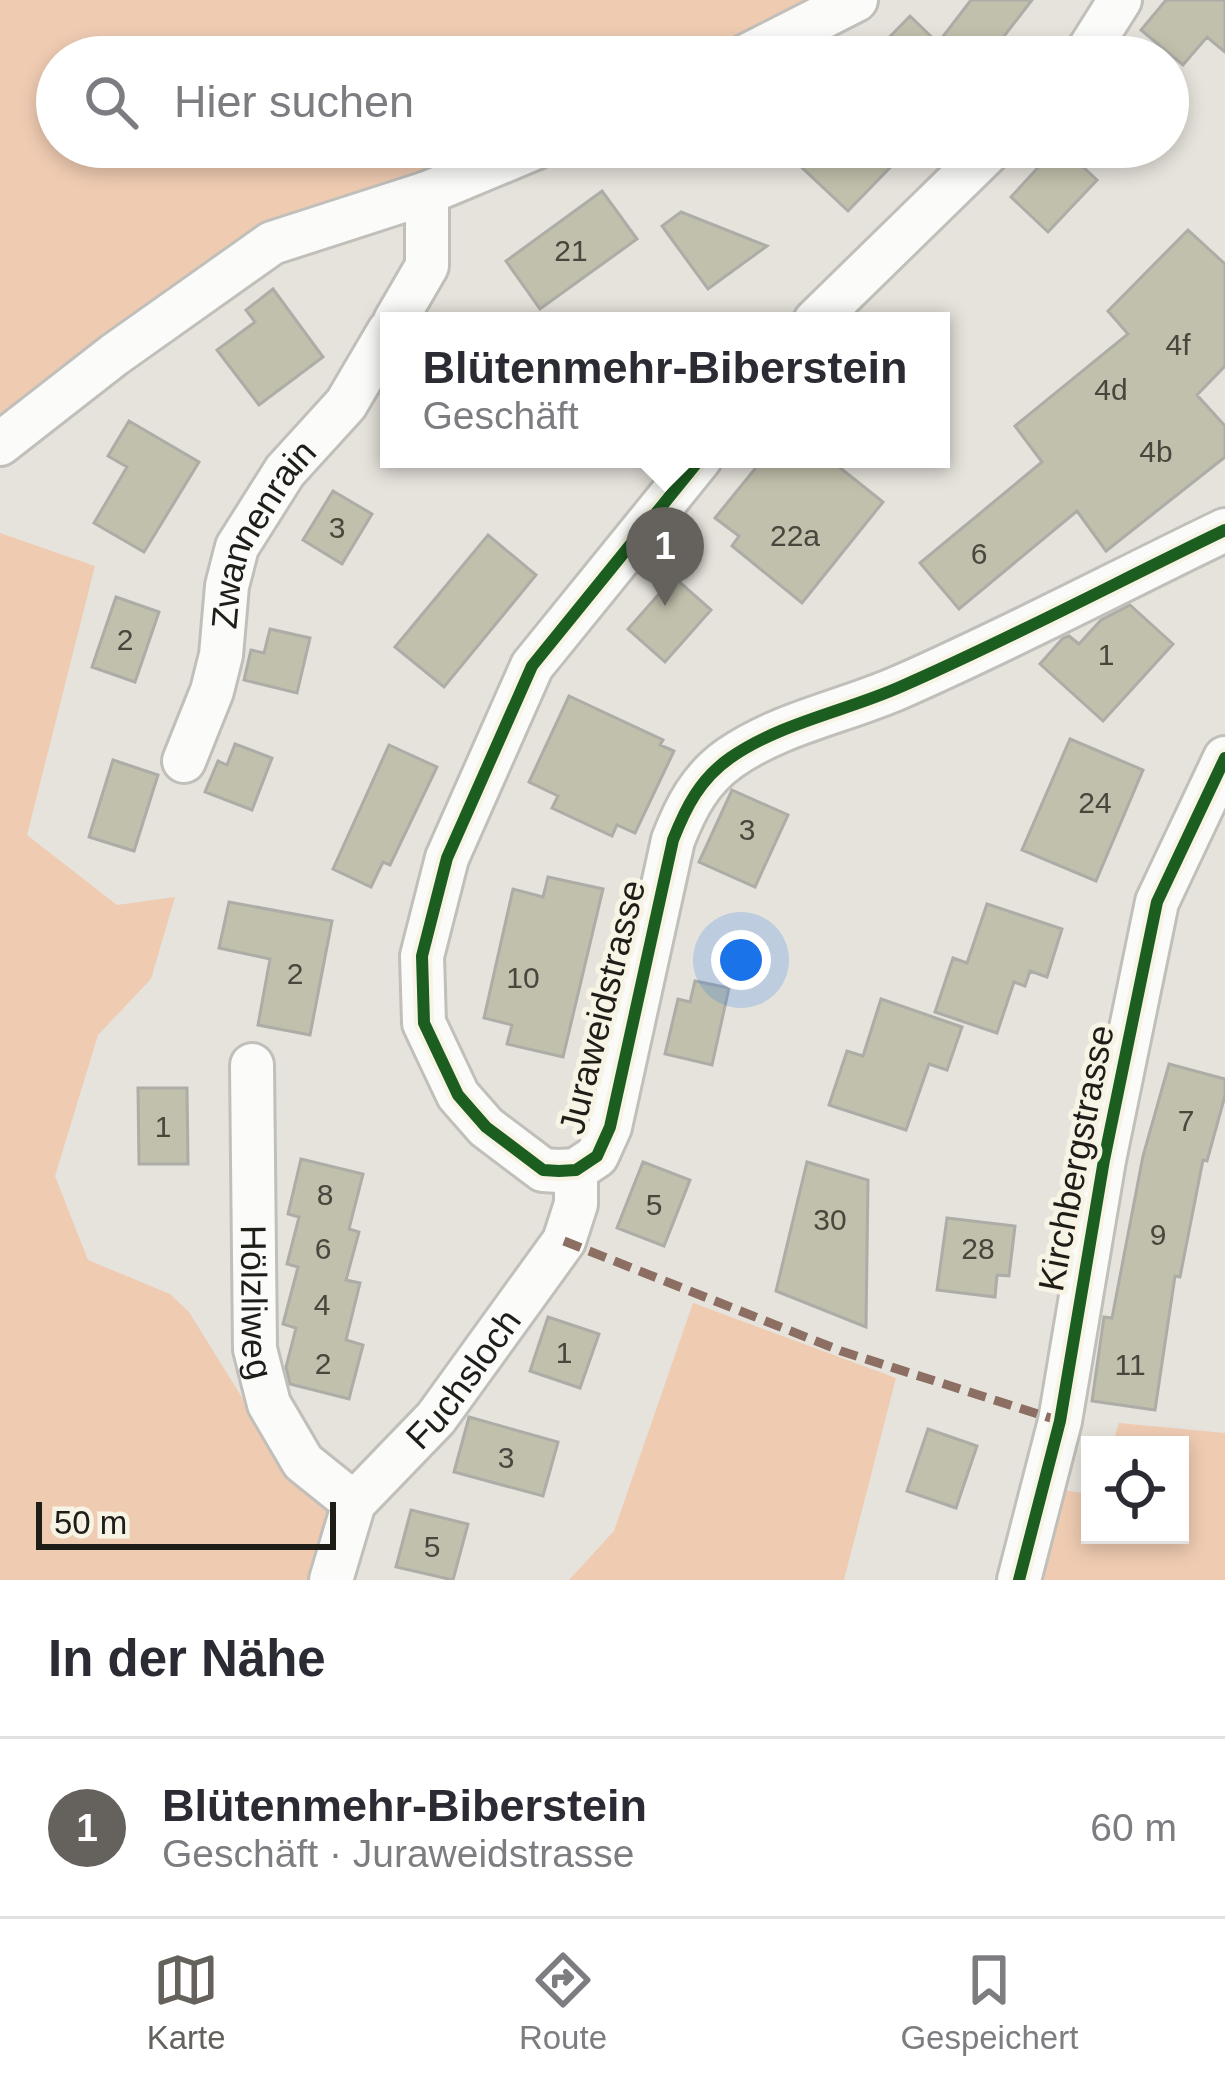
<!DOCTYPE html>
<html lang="de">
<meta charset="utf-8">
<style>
:root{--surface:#fff;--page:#f2f2f3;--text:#2b2b33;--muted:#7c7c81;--line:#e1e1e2;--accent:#65625d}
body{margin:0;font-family:Helvetica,sans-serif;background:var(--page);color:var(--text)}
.controls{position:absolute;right:36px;bottom:36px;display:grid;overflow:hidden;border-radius:0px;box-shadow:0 6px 18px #0003}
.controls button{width:108px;height:108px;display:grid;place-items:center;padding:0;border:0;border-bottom:3px solid var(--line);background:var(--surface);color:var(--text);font:60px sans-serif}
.scale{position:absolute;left:36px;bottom:30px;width:300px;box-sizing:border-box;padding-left:12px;border:6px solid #1f1d18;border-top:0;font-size:33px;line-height:42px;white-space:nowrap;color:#1f1d18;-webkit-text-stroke:9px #f7f3e5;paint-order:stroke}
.you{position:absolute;left:741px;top:960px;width:42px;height:42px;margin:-30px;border:9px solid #fff;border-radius:50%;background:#1a73e8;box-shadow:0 0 0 18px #1a73e833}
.badge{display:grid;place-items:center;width:78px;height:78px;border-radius:50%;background:var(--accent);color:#fff;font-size:39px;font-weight:700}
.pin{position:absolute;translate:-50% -99px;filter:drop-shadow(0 3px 6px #0008)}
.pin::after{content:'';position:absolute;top:63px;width:42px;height:36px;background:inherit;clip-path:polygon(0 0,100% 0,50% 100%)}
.popup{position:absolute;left:380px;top:312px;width:570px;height:156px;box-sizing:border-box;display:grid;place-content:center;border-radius:0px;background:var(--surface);filter:drop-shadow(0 3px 9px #0005);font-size:39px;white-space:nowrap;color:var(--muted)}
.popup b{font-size:45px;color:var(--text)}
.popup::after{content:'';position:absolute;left:50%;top:100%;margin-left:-24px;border:24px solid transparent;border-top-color:var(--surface)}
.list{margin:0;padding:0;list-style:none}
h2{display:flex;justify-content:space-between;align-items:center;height:156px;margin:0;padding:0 48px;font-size:51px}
h2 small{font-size:39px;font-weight:400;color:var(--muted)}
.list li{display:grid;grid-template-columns:78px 1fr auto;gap:36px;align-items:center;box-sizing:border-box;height:180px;padding:0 48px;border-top:3px solid var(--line)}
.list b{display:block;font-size:45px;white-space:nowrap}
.list p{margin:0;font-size:39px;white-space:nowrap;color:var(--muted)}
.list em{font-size:39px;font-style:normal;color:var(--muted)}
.icon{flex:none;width:66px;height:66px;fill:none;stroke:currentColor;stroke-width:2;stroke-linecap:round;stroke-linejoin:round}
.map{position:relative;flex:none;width:1225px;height:1580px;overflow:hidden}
.search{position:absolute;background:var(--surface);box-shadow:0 6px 18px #0003;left:36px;right:36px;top:36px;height:132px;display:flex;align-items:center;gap:30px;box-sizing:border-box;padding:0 42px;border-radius:66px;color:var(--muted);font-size:45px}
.sheet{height:336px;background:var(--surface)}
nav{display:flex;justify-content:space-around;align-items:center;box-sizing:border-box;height:168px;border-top:3px solid var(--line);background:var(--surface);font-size:33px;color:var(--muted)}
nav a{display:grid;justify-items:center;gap:6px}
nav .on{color:var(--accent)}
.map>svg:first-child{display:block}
.green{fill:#efcbb2}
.building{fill:#c1c0ac;stroke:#adaca7;stroke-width:3}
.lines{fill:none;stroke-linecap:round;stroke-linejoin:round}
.street-casing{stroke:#c1bfba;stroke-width:48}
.street{stroke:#fbfbfa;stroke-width:42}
.quiet{stroke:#8d6e63;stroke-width:9;stroke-dasharray:18 9;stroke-linecap:butt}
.cycleway-casing{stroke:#f7f3e5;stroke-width:20}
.cycleway{stroke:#1b5e20;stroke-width:12}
.labels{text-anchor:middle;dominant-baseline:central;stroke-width:10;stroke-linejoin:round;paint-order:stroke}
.number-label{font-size:30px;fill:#48463d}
.street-label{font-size:36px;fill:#1f1d18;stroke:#f7f3e5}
</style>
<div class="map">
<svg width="1225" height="1580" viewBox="0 0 1225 1580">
<rect width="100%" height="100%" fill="#e6e3dc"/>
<path class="green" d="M0,0h816l-98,57h-661v90h430l-194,75 -293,199z
M0,533l95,33 -68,269 90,70 58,-8 -24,82 -53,56 -43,141 33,84 82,34 19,18 88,142 52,51 -14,75h-315z
M693,1303l203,75 -52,202h-275l45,-49z
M1119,1423l106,10v147h-196l28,-91 33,5v41h90v-90h-68z"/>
<path class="building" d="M971,0h61l-44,57h-118l40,-41 28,27z
M1166,0h59v52l-18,-15 -24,28 -42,-35z
M780,147h130l-62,64z
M1057,147h5l35,33 -49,52 -37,-35z
M602,191l35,48 -97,70 -34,-48z
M681,212l86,34 -59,43 -46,-63z
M1188,230l37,34v102l-28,29 28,31v31l-119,94 -29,-40 -118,98 -39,-46 122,-101 -27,-36 113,-92 -20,-23z
M273,289l50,68 -64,48 -42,-55 38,-28 -9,-12z
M129,421l70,41 -55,90 -50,-29 33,-56 -19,-11z
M763,459h66l54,43 -81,101 -70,-57 7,-10 -24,-18z
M333,491l39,23 -30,50 -39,-24z
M488,535l48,40 -92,112 -49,-40z
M674,577l37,33 -46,52 -37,-33z
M116,597l43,15 -24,70 -43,-15z
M1130,605l43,39 -70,77 -63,-57 23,-26 6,-2 10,8 22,-24z
M270,629l40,9 -13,55 -53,-13 7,-30 13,3z
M569,696l94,44 -3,5 14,6 -39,82 -18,-8 -5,11 -60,-28 6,-12 -29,-14z
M1070,739l73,31 -47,111 -74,-31z
M235,744l37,14 -20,52 -47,-18 13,-31 9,4z
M389,745l48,22 -47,98 -7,-3 -12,25 -38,-18z
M113,760l45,15 -24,76 -45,-14z
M732,790l56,25 -33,72 -56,-25z
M548,877l55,12 -40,168 -56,-13 5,-19 -28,-7 29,-129 30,8z
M229,902l103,19 -22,114 -52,-10 12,-66 -51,-11z
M987,904l75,25 -15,48 -17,-6 -5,15 -11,-4 -17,51 -62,-21 18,-54 14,5z
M695,981l34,7 -17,77 -47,-11 13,-55 12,3z
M881,999l81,28 -15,43 -18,-6 -23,66 -77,-25 18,-54 16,5z
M1169,1064l56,15v17l-18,65 -4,-1 -23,117 -5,-1 -20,134 -63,-9 12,-84 8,1 31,-162z
M138,1088h49l1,76h-49z
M301,1159l62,15 -14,55 10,3 -13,48 14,3 -14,57 17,5 -14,54 -59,-15 -4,-17 10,-39 -13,-4 15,-57 -11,-3 12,-47 -11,-3z
M643,1162l47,18 -26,66 -47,-18z
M807,1162l61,18 -2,147 -90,-36z
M947,1218l68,8 -6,50 -12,-1 -2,22 -58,-7z
M548,1317l51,17 -19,54 -50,-17z
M469,1417l89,25 -15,54 -89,-24z
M928,1429l49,17 -21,62 -49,-17z
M411,1510l57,14 -15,56 -57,-13z"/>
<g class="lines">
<defs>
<g id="street">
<path d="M744,57l112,-57"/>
<path d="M1084,57l36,-57"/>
<path d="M395,321l32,-55v-73"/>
<path d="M815,321l178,-174"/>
<path d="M0,444l114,-89 158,-112 155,-50 110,-46"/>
<path d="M700,459l-168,207 -85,192 -25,98 2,67 34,72 28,32 57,43 16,1 17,-1 21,-14 13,-29 63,-287c13,-33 27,-61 57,-82 50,-35 116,-47 170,-71 110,-48 217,-105 325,-157"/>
<path id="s1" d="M184,761l28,-70 9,-36 6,-69 10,-39 48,-76 61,-67 43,-73"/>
<path id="s2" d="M252,1065l3,284 14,55 34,58 51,41"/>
<path id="s3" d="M331,1580l23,-77 82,-85 128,-177 12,-37v-34"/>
<path d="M1019,1580l41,-159 44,-261 53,-258 68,-144"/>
</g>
</defs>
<use href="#street" class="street-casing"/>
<use href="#street" class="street"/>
<path class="quiet" d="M564,1241l277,110 219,70"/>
<defs>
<path id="cycleway" d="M700,459l-168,207 -85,192 -25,98 2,67 34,72 28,32 57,43 16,1 17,-1 21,-14 13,-29 63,-287c13,-33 27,-61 57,-82 50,-35 116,-47 170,-71 110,-48 217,-105 325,-157
M1019,1580l41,-159 44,-261 53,-258 68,-144"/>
</defs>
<use href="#cycleway" class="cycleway-casing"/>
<use href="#cycleway" class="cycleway"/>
</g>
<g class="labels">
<g class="number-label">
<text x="571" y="250">21</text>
<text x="1178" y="344">4f</text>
<text x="1111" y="389">4d</text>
<text x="1156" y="451">4b</text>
<text x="337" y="527">3</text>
<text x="795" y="535">22a</text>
<text x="979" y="553">6</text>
<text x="125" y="639">2</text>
<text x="1106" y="654">1</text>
<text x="1095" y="802">24</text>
<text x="747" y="829">3</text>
<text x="295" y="973">2</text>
<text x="523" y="977">10</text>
<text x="1186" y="1120">7</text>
<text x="163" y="1126">1</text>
<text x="325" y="1194">8</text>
<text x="654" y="1204">5</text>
<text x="830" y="1219">30</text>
<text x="1158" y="1234">9</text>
<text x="323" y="1248">6</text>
<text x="978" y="1248">28</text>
<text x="322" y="1304">4</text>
<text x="564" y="1352">1</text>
<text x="323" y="1363">2</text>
<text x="1130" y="1364">11</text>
<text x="506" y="1457">3</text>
<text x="432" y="1546">5</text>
</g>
<g class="street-label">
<text stroke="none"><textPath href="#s1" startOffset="243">Zwannenrain</textPath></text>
<text transform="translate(602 1007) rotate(-76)">Juraweidstrasse</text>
<text transform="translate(1076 1158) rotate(-79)">Kirchbergstrasse</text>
<text stroke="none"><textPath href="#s2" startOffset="237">Hölzliweg</textPath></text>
<text stroke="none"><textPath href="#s3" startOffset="246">Fuchsloch</textPath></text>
</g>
</g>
</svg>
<div class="controls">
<button><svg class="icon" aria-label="locate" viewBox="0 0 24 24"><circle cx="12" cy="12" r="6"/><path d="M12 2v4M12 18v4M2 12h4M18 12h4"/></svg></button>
</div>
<div class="scale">50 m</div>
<div class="you"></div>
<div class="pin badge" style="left:665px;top:606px">1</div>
<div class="popup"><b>Blütenmehr-Biberstein</b>Geschäft</div>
<div class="search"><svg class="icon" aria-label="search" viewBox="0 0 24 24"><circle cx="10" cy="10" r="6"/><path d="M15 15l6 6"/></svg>Hier suchen</div>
</div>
<section class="sheet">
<h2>In der Nähe<small></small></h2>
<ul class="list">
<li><span class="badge">1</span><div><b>Blütenmehr-Biberstein</b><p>Geschäft · Juraweidstrasse</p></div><em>60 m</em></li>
</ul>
</section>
<nav>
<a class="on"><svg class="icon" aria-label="map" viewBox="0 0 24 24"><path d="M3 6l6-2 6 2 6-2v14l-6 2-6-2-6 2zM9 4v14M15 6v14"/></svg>Karte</a>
<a><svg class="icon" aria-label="directions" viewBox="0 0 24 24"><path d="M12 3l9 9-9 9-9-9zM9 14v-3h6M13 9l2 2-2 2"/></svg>Route</a>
<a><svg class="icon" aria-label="saved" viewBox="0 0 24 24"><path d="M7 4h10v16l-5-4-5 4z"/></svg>Gespeichert</a>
</nav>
